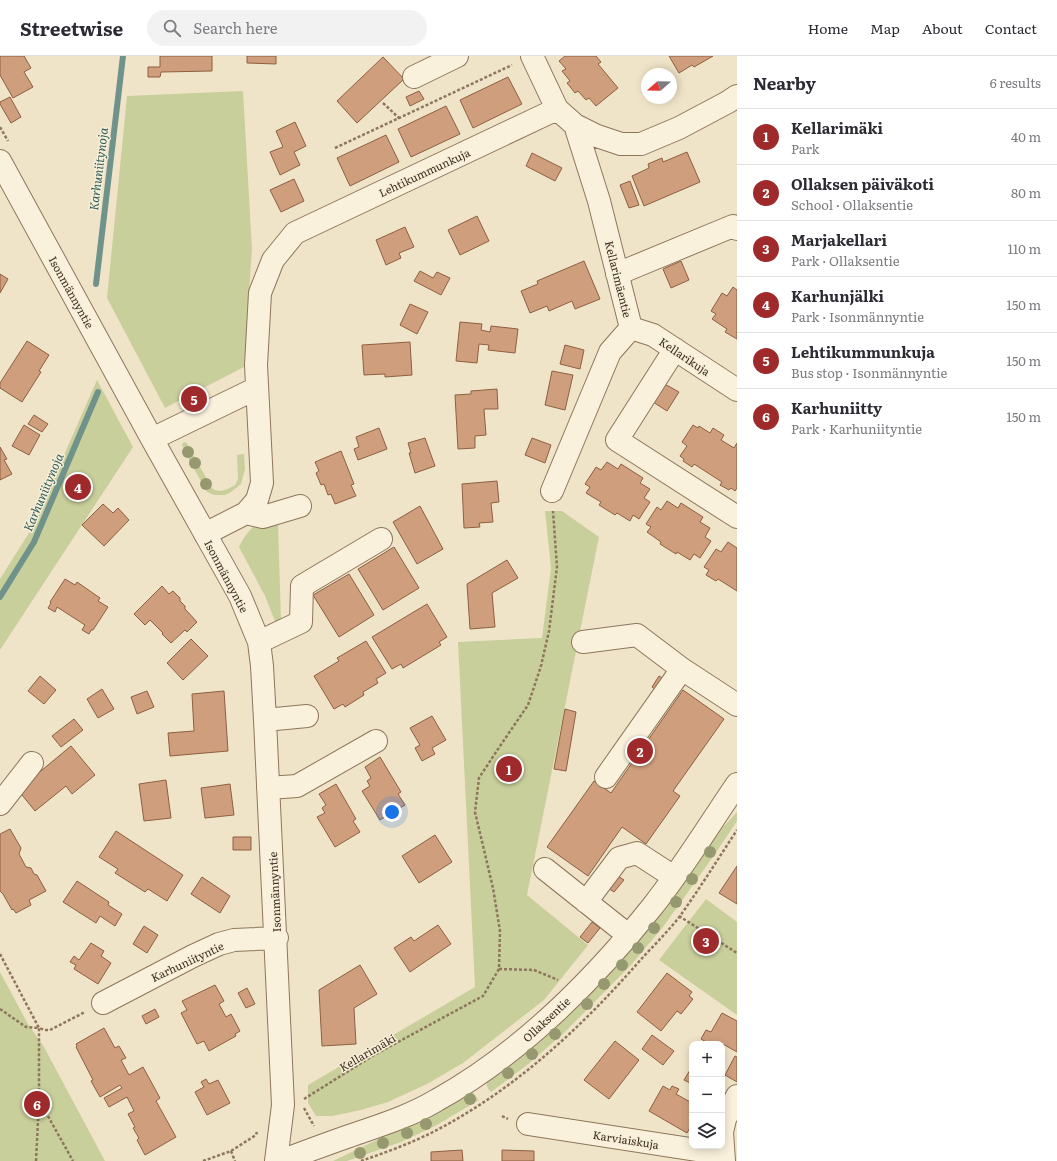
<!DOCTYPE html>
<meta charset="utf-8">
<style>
:root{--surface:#fff;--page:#f2f2f3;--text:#2b2b33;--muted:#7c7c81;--line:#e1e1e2;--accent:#9e2a2b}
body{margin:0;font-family:Literata,serif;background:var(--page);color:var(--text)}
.controls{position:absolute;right:12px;bottom:12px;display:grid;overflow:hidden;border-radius:8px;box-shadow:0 2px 10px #0003}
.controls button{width:36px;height:36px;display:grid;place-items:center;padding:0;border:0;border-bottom:1px solid var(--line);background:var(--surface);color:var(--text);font:20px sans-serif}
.compass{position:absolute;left:641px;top:12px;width:36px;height:36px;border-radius:50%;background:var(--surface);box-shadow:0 2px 10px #0003;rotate:250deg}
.you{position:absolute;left:392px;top:756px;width:14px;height:14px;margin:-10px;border:3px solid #fff;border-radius:50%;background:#1a73e8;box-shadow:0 0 0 6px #1a73e833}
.badge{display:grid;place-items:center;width:26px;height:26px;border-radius:50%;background:var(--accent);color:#fff;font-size:13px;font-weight:700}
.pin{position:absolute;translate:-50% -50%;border:2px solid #fff;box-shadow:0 1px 4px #0006}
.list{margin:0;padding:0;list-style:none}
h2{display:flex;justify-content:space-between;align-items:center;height:52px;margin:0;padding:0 16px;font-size:17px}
h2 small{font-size:13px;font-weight:400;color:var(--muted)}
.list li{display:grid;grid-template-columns:26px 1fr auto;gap:12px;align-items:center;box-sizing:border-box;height:56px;padding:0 16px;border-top:1px solid var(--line)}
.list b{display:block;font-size:15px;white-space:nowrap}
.list p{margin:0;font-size:13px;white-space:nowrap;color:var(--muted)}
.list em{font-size:13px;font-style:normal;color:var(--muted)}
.icon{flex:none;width:22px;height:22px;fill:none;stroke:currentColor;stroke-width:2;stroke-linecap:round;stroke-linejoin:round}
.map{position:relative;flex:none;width:737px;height:1105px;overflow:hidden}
header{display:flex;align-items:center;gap:24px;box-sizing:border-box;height:56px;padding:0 20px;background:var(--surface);border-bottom:1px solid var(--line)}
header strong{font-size:19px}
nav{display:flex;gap:22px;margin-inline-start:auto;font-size:14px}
.search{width:280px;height:36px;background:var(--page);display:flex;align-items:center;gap:10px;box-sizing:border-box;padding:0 14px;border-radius:22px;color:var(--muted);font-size:15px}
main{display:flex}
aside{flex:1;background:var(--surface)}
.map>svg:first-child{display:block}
.green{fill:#c9cf9b}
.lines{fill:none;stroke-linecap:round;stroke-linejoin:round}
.stream{stroke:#6f938a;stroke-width:6}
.building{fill:#cf9f7d;stroke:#8d5f41}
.minor-casing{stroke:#8d765c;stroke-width:24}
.path{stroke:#8d765c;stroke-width:2.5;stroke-dasharray:3 2;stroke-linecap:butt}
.minor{stroke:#faf1dc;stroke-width:22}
.tree{fill:#96986f}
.labels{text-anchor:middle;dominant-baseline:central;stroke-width:3;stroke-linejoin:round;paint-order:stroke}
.street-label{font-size:11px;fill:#3d2e20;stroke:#f7eed8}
.water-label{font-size:12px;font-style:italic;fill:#2f5d5a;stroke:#f7eed8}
</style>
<header>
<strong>Streetwise</strong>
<div class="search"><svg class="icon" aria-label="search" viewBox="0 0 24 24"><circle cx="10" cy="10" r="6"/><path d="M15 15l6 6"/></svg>Search here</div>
<nav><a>Home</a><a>Map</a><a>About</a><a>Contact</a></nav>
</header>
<main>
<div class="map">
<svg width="737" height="1105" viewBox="0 0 737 1105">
<rect width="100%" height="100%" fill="#f0e4c8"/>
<path class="green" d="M243,35l9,158 -8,118 -79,41 -58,-110 20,-202z
M97,324l36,67 -133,203v-71l32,-51z
M186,386l26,46c7,6 16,1 23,-3l3,-6 -1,-24 7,-1 1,15 -4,15 -10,8 -6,3h-11l-7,-3 -23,-41 -2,-7 1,-1z
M545,455h17l37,26 -72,358 61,50 -44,55 -81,63 -36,21 -39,18 -27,8 -29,6h-16l-8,-13v-18l167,-98 -17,-345 84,-4 9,-70z
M259,466h19l3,99h-6l-10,-25 -26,-49c5,-11 11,-18 20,-25z
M737,756v9l-22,33 -52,73 -32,38 -67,68 -38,33 -35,26 -3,-3 -2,-7z
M706,843l31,23v93l-78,-55z
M0,916l28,52 16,23 61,114h-105z
M471,1035l8,9 -44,26 -34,16 -54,19h-14l77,-37z"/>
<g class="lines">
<path class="stream" d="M96,228l27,-228
M0,541l34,-55 64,-150"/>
</g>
<path class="building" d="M0,0h24l7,12 -7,4 9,15 -20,11 -13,-23z
M160,0h52v15l-51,1 -1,5h-12v-10h12z
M247,0h29v8l-29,-1z
M565,0h31l5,6 -3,2 20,24 -22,18 -7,-8 -3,2 -8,-9 -3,2 -8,-10 3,-2 -8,-10 4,-2 -7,-8z
M669,0h44l-19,11 -2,-2 -13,8z
M383,1l21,22 -47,44 -20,-22z
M508,21l14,27 -49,24 -13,-28z
M419,35l5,8 -14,7 -4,-9z
M10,41l11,20 -10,6 -11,-19v-2z
M446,50l14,28 -49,23 -13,-28z
M295,66l11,24 -12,6 6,13 -20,10 -10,-23 13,-5 -7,-16z
M386,79l13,27 -49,24 -13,-28z
M687,96l13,30 -56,24 -12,-30 17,-8 -1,-4 14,-6 1,4z
M532,97l30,15 -7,13 -29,-15z
M294,123l10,22 -23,11 -11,-22z
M630,125l9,24 -10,3 -9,-23z
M477,160l12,25 -29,14 -12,-25z
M405,171l9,20 -15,6 2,5 -15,7 -10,-25z
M584,205l16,38 -25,10 -3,-8 -23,10 -2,-5 -17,7 -9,-22 17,-7 -1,-3z
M681,205l8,19 -18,8 -8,-19z
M420,215l13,7 4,-6 13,6 -9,17 -27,-14z
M0,218l8,5 -8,14z
M733,231l4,3v49l-12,-7 2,-3 -15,-10 4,-5 -5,-3 11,-18 5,3z
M410,248l18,8 -11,22 -17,-9z
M460,266l22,2 -1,6 9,2 1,-6 27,3 -3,24 -27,-3 1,-5 -10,-1 -2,19 -21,-2z
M27,285l22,14 -10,16 2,1 -19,30 -22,-14v-5z
M410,286l2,33 -27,2v-3l-21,1 -2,-30z
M565,289l19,5 -4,19 -20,-5z
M552,315l21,4 -8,35 -20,-5z
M661,326l18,10 -12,19 -17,-11z
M497,333l1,20h-14l2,26 -11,1v12l-17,1 -3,-54 16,-1v-3z
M34,359l14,9 -6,8 -14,-8z
M24,369l16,10 -11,20 -17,-9z
M693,369l5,3 1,-2 11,7 3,-5 11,7 -3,5 13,8 3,-5v45l-2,3 -4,-3 -2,2 -9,-5 2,-3 -28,-18 -2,3 -9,-6 1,-2 -4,-3 7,-10 -5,-4z
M379,372l8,21 -29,11 -4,-11 5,-2 -3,-10z
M425,382l10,28 -20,7 -6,-20h2l-3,-10z
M532,382l19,7 -6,18 -20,-8z
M0,391l7,12 -3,1 8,14 -12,6z
M341,395l13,33 -3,1 5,11 -21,8 -4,-10 -3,1 -4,-11 -3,1 -5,-12 3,-2 -4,-9z
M607,406l11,7 3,-5 22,14 -3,5 10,6 -6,9 6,4 -11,17 -6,-4 -3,6 -13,-8 -2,2 -16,-10 2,-3 -15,-9 4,-6 -5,-3 11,-17 5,3z
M497,425l2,21 -8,1 2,19 -14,1 1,4 -16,1 -2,-44z
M667,445l11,7 3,-5 22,14 -3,5 10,6 -5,9 6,4 -11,17 -6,-4 -4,6 -13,-8 -1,2 -16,-10 1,-2 -14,-10 4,-5 -5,-3 11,-17 4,3z
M103,448l10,9 5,-5 11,12 -25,26 -22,-21z
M420,450l23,43 -26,15 -24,-42z
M728,486l9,6v43l-19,-12 -2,2 -10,-6 3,-5 -5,-3 12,-18 5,3z
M394,491l25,41 -36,22 -25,-41z
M507,504l11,18 -26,15 3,34 -25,2 -3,-45z
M349,518l25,41 -35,22 -26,-42z
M65,523l10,6 2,-3 23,16 -2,3 10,6 -15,23h-2l-2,4 -7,-4 3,-5 -28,-18 -2,5 -7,-4 3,-5 -1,-1z
M162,530l7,8 4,-3 7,7v3l5,5v3l12,13 -10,10 -2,-2 -14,13 -9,-9 1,-1 -13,-13 -5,5 -11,-11z
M427,548l20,33 -8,5 2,3 -38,23 -2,-4 -9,5 -20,-32z
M191,583l17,17 -25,24 -16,-17z
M366,585l20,32 -10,6 2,4 -15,9 1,3 -19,12 -2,-3 -9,5 -20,-33 25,-15 -2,-3z
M40,620l16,14 -12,14 -16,-13z
M659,620l8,5 -8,11 -7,-5z
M102,633l12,20 -16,9 -11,-19z
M683,634l41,29 -51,72 7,5 -34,48 -24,-17 -34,49 -41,-29 47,-66 17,12z
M147,635l7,16 -17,7 -6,-17z
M224,635l4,60 -58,5 -2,-23 26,-2 -2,-37z
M565,653l11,3 -10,59 -12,-2z
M432,660l14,24 -14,8 3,6 -13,7 -7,-13 5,-3 -10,-17z
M74,663l9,11 -22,17 -9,-11z
M71,690l24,29 -23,19 -6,-8 -31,25 -17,-21z
M380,701l21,35 -3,2 7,11 -25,15 -18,-29 8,-5 -3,-5 4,-3 -6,-11z
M166,724l5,38 -27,3 -5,-37z
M230,728l4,31 -29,3 -4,-30z
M336,728l20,35 -3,2 7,11 -25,15 -18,-30 8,-4 -3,-5 4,-3 -7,-11z
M10,773l11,19 -2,6 7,13 5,1 3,6 3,1 9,16 -17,9 2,5 -15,8 -3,-4 -1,1 -9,-16 -3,-3v-57z
M116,775l67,44 -16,26 -19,-12 -3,3 -30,-19 3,-4 -19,-12z
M435,779l17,27 -33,21 -17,-27z
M233,781h18v13h-18z
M737,810v38l-18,-11z
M618,820l6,4 -10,12 -6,-4z
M202,821l28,19 -10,17 -29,-19z
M77,825l32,21 -1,3 14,9 -7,12 -15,-10 -4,7 -33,-21z
M592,866l8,6 -12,15 -8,-6z
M438,869l13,19 -41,28 -16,-24 17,-11 3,4z
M144,870l14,9 -11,18 -14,-9z
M91,887l13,8 -3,5 10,7 -13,21 -24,-15 2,-4 -6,-3 4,-6 5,4z
M360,909l17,29 -23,14 2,36 -34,2 -3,-56z
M667,917l25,19 -3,4 4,3 -12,15 -4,-3 -16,20 -24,-19z
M215,929l9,16 -5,3 7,13 5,-3 9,17 -5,3 1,2 -27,15 -5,-10 -7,3 -16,-31 6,-3 -5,-9z
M247,932l8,16 -9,4 -8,-15z
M155,953l4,8 -13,7 -4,-8z
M722,957l15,8v31l-16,-9 -1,1h-10l-9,-5 5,-9 5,2z
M104,972l11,20 4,-2 7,12 -5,2 8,15 14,-8 17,31 -4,3 20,36 -31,18 -8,-15 2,-2 -6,-10 2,-1 -7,-13 6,-3 -7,-14 -18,10 -5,-9 18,-10 -2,-3 -20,12 -9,-16 2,-1 -17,-33 1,-1 -1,-2z
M652,979l22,16 -11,14 -21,-16z
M615,985l24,19 -30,39 -25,-19z
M735,1000l2,1v25l-12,-7z
M690,1014l2,2v12l-8,-4z
M206,1023l3,5 9,-4 12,23 -23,12 -12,-23 9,-5 -3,-5z
M663,1030l7,4 2,-4 7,3 -3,5 16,9v21l-5,9 -38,-22z
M462,1094l1,11h-32v-9z
M502,1094l32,1v10h-32z"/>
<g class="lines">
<defs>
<path id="minor" d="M532,0l25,53 18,16 22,11 24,8h20l38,-16 49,-26 9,-6
M414,21l43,-21
M0,105l152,278 88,157 19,46 3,24 3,54 18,385 -7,56
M617,218l116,-48 4,3
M631,272l22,7 84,55
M675,293l-58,91 120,77
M152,383l105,-51
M552,435l58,-139 21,-24 -32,-127 -24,-76
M246,457l17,4 37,-11
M205,478l41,-21 11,-13 5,-17 -6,-118 4,-72 13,-33 22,-27 262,-124
M259,586l42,-20 1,-36 79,-47
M583,586l54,-7 45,34 55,36
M265,664l42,-4
M606,721l76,-108
M268,732l29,-2 79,-45
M0,748l32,-41
M545,813l83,66
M586,846l33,-44 18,-5 37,24
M103,947l90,-47 26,-12 15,-4 43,-2
M528,1068l195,30
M281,1105c27,-10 53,-20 80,-29 26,-9 53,-18 76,-32 84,-47 155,-118 215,-193 31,-39 57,-82 85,-123
M724,1105l-2,-29 3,-13 12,-23"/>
</defs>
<use href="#minor" class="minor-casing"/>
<path class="path" d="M383,47l16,15
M0,71l8,14
M335,92l177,-83
M679,860l58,37
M0,898l39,74 6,2h5l35,-18
M499,913l35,1 24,10
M0,953l26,18 13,1v72l34,61
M304,1043l70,-44 109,-59 16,-27 1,-38 -7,-43 -18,-76 4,-34 19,-29 30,-44 13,-39 8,-35 8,-64 -4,-56
M304,1052l10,18
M502,1060l6,3
M231,1095l4,10
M36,1105l3,-60
M203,1105l28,-10 25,-16 1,-3
M361,1105c23,-8 48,-17 70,-28 79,-40 146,-101 205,-168 14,-16 31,-32 44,-49 20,-28 38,-57 57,-86"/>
<use href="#minor" class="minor"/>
</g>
<g class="tree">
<circle cx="188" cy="396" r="6"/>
<circle cx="195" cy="407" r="6"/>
<circle cx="206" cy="428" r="6"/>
<circle cx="710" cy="796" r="6"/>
<circle cx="692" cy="823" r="6"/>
<circle cx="676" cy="846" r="6"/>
<circle cx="654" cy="872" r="6"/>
<circle cx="638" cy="892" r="6"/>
<circle cx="622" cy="909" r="6"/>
<circle cx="604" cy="928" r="6"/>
<circle cx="587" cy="948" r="6"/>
<circle cx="555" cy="978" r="6"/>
<circle cx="532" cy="998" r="6"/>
<circle cx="508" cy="1017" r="6"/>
<circle cx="470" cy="1043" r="6"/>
<circle cx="426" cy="1068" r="6"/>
<circle cx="407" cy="1077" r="6"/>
<circle cx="383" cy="1087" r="6"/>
<circle cx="360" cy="1097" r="6"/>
</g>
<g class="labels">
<g class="street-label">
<text transform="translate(424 116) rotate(-25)">Lehtikummunkuja</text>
<text transform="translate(619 223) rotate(76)">Kellarimäentie</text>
<text transform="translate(72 236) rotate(61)">Isonmännyntie</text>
<text transform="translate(685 300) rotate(34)">Kellarikuja</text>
<text transform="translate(227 520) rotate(62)">Isonmännyntie</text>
<text transform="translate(274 836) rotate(-93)">Isonmännyntie</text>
<text transform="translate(187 905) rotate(-25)">Karhuniityntie</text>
<text transform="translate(546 963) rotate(-43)">Ollaksentie</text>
<text transform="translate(367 996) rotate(-30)">Kellarimäki</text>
<text transform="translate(626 1083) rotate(9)">Karviaiskuja</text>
</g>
<g class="water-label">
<text transform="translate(98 113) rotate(-83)">Karhuniitynoja</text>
<text transform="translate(43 436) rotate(-67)">Karhuniitynoja</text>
</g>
</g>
</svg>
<div class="controls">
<button>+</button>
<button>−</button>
<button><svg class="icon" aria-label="layers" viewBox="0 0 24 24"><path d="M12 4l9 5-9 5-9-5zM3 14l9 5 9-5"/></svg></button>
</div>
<svg class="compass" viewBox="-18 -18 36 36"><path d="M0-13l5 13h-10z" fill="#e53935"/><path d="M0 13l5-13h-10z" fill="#7c7c81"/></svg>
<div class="you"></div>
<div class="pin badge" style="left:509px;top:713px">1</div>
<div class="pin badge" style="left:640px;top:695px">2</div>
<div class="pin badge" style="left:706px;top:885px">3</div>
<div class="pin badge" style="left:78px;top:431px">4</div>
<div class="pin badge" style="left:194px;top:343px">5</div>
<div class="pin badge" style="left:37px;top:1048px">6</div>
</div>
<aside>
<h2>Nearby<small>6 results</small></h2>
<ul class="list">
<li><span class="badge">1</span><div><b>Kellarimäki</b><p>Park</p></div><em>40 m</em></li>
<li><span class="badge">2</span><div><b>Ollaksen päiväkoti</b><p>School · Ollaksentie</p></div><em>80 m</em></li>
<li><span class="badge">3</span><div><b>Marjakellari</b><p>Park · Ollaksentie</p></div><em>110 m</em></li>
<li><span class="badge">4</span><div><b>Karhunjälki</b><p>Park · Isonmännyntie</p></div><em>150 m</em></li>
<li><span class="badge">5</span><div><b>Lehtikummunkuja</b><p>Bus stop · Isonmännyntie</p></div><em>150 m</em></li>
<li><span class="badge">6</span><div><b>Karhuniitty</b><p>Park · Karhuniityntie</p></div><em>150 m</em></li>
</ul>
</aside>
</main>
